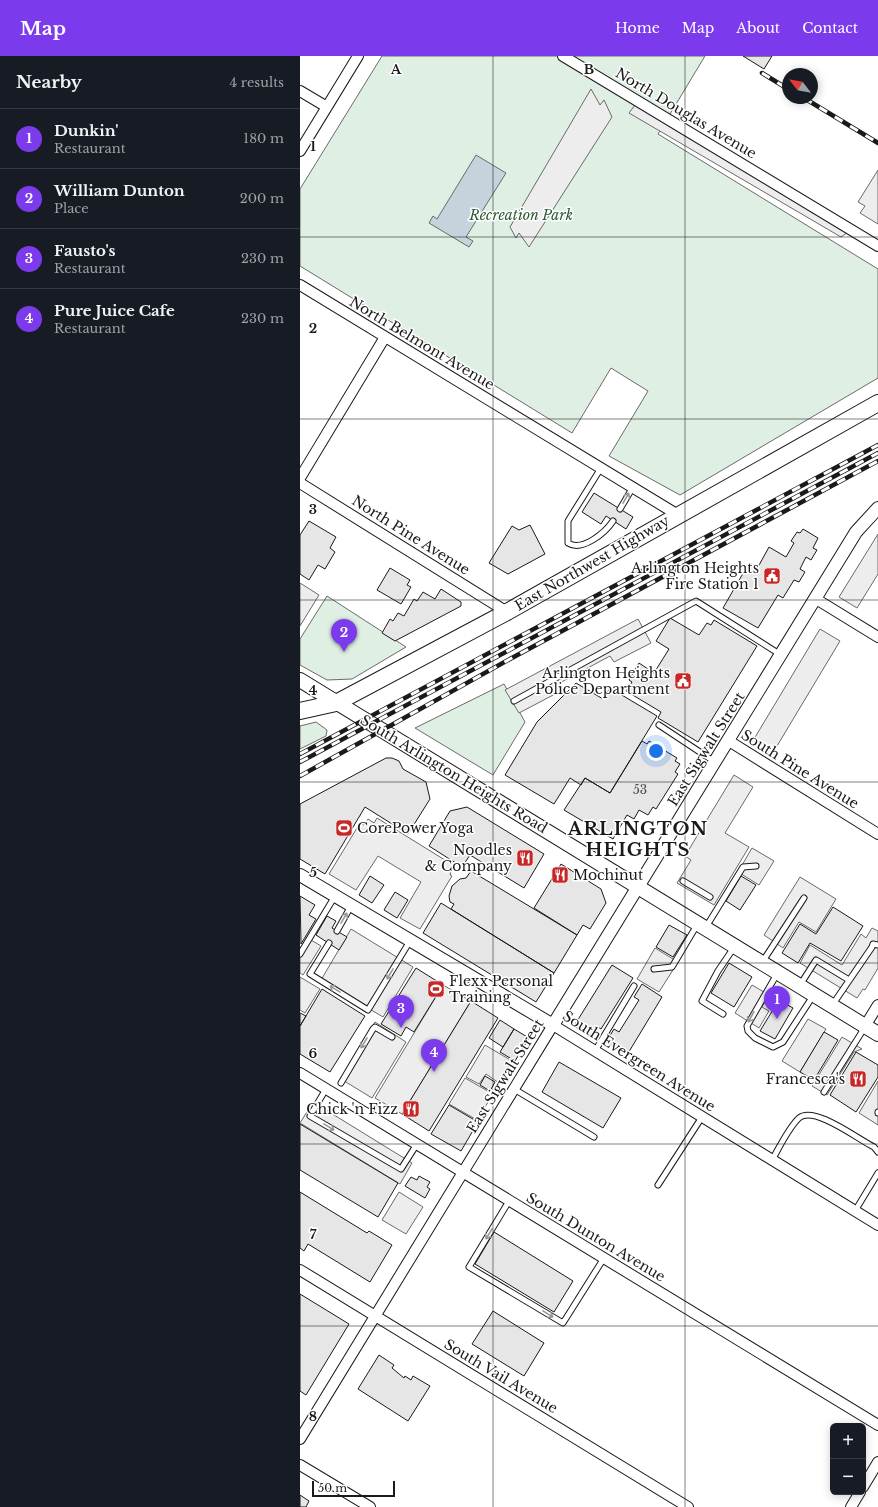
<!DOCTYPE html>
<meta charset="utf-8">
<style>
:root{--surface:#171b24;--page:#242831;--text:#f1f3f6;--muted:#9ea1a6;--line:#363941;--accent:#7c3aed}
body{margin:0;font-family:"Libre Baskerville",serif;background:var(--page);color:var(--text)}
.controls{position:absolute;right:12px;bottom:12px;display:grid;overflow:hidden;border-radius:6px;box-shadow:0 2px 10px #0003}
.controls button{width:36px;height:36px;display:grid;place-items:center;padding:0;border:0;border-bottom:1px solid var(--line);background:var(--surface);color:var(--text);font:20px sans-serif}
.compass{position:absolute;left:482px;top:12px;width:36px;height:36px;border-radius:50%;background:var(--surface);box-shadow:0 2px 10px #0003;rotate:301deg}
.scale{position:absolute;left:12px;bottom:10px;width:83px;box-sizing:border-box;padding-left:4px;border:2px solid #1a1a1a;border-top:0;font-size:11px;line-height:14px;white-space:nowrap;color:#1a1a1a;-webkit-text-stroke:3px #fff;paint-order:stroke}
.you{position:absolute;left:356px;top:695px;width:14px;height:14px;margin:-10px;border:3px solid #fff;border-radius:50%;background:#1a73e8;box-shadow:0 0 0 6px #1a73e833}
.badge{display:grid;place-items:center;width:26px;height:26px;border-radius:50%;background:var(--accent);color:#fff;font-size:13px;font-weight:700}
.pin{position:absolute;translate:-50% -33px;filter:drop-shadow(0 1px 2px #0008)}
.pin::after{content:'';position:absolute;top:21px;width:14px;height:12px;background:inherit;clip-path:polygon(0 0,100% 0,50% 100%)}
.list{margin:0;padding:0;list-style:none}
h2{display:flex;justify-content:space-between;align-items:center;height:52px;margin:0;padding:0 16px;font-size:17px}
h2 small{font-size:13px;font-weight:400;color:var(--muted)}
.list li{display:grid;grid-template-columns:26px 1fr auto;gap:12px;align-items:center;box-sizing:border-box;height:60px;padding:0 16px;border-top:1px solid var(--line)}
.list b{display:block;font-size:15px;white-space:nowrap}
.list p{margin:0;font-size:13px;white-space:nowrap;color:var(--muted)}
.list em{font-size:13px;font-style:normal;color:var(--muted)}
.map{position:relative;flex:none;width:578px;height:1451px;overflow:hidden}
header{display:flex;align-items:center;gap:24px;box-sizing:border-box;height:56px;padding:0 20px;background:var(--accent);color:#fff}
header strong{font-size:19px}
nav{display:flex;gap:22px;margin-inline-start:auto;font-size:14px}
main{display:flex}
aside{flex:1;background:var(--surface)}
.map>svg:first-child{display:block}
.green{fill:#e0efe3;stroke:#6a6a6a}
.parking{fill:#ededed;stroke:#6a6a6a}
.water{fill:#c6d2dc;stroke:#6a6a6a}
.building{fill:#e6e6e6;stroke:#1a1a1a}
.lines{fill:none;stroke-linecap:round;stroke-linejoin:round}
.service-casing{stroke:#1a1a1a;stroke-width:7}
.minor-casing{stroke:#1a1a1a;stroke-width:12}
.tertiary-casing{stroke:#1a1a1a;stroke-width:14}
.secondary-casing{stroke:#1a1a1a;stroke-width:16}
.primary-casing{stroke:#1a1a1a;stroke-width:18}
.service{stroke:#fff;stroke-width:5}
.minor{stroke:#fff;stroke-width:10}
.tertiary{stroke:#fff;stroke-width:12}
.secondary{stroke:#fff;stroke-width:14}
.primary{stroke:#fff;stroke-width:16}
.rail-casing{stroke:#1a1a1a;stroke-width:4.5}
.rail{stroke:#fff;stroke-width:3;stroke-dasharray:9;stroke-linecap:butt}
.oneway{stroke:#989898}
.grid{fill:none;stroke:#1a1a1a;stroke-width:1;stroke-opacity:0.55}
.labels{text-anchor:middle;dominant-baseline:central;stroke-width:3;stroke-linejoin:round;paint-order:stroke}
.number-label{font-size:12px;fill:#4d4d4d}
.street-label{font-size:14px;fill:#1a1a1a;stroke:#fff}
.park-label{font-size:14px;font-style:italic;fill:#2b5a34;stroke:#fff}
.poi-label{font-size:14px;fill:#1a1a1a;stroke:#fff;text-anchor:end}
.district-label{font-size:18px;font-weight:bold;letter-spacing:1px;fill:#1a1a1a;stroke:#fff}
.grid-label{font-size:13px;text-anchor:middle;font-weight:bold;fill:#1a1a1a;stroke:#fff;stroke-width:3;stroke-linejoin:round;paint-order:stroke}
</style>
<header>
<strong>Map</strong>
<nav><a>Home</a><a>Map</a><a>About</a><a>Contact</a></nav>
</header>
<main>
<aside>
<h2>Nearby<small>4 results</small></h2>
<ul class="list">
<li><span class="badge">1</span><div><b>Dunkin'</b><p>Restaurant</p></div><em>180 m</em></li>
<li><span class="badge">2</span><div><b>William Dunton</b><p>Place</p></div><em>200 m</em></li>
<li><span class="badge">3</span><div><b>Fausto's</b><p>Restaurant</p></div><em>230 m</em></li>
<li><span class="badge">4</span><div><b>Pure Juice Cafe</b><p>Restaurant</p></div><em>230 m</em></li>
</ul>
</aside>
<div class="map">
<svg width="578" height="1451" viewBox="0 0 578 1451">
<rect width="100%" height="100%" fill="#fff"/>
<path class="green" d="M82,0h323l-47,78 220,135v109l-198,117 -71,-39 39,-65 -37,-23 -39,65 -272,-167v-77z
M27,540l79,51 -54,32 -25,1 -27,-15v-26z
M204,628l21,38 -32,53 -78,-47z
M16,666l11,8 -1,6 -26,13v-23z"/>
<path class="parking" d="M291,33l9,16 4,-5 8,17 -83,130 -10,-14 -3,5 -6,-11z
M338,45l213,129 -10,7 -212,-124z
M578,114v54l-18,-11 5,-7 -7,-4z
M578,478v40l-21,34 -18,-11z
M0,527l19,12 -19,31z
M338,563l13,24 -37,19 -4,-6 -56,30 3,7 -38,20 -14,-23z
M520,573l20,12 -66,110 -20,-12z
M434,719l19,12 -28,46 24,14 -35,58 -37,-22 14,-23 -6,-4z
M77,762l76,47 -3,10 2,1 -32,53 -20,-11 21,-36 -43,-26 -22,34 -27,-16 31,-51 4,2 4,-6 6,4z
M452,792l22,13 -15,24 -21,-13z
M500,821l36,22 -20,33 -17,-10 -16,26 -19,-13z
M572,872l6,3v37l-13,22 -2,-1 -6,9 -57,-35 10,-18 32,20 19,-31 5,4z
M51,873l62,38 -30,50 -62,-37z
M11,884l10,6 -18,29 -3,-2v-16z
M355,892l23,14 -19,30 -22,-13z
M0,921l20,12 -15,24 -5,-3z
M143,929l28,16 -69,113 -27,-16z
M452,929l17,10 -7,12 7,4 -10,17 -24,-15z
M508,963l18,10 -26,43 -18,-11z
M75,966l31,20 -34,56 -31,-19z
M542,981l20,12 -8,3 -27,43 -15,-9z
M185,989l27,16 -13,22 -13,-9 -7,10 -13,-7z
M165,1022l28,16 -16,26 -28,-16z
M578,1025v44l-19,-12z
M13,1046l99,61 -12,21 -100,-61z
M99,1136l24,15 -17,27 -24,-14z"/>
<path class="water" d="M176,99l30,18 -40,64 7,4 -4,6 -40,-24 4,-7 4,3z"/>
<path class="building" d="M443,0h29l-8,13z
M294,437l39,24 -7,12 -20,-13 -5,8 -19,-12z
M9,465l27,16 -6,11 5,4 -10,17 -7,-4 -9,15 -9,-6v-39z
M230,469l15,29 -37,20 -19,-11 23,-37 7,4z
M503,473l15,9 -5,10 4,2 -6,10 -5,-3 -6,12 5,3 -6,10 -5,-2 -11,18 -5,-3 -20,33 -35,-20 26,-45 9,4 11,-20 17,10 8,-14 -3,-2 6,-9 3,1z
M90,512l20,12 -3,5 4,2 -10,17 -24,-14z
M141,533l20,13v4l-66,35 -13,-8 8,-14 3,2 5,-8 6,3 10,-17 3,2 6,-9 12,7z
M370,562l29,17 8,-12 4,2 3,-5 43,26 -59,96 -40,-24 3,-6 -35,-21 6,-9 -3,-2 10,-17 15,10 15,-24 -13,-8z
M276,627l27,16 7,-11 47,28 -47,77 -25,-15 -4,7 -11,-7 -16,26 -49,-29 32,-53z
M342,685l5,3 2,-3 28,17 -2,3 5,3 -5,8 3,2 -22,35 -3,-2 -5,8 -9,-5 -5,9 -7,-4 -14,24 -49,-29 21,-32 25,15z
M86,702h6l7,3 4,8 23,13 4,17 -22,35 -43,-27 -40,67 -25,-15v-55z
M167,751l77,47 -20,34 -54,-33 -8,12 -33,-21 21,-35z
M261,808l40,25 5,14 -16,26 -7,-4 -6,10 -43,-27z
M171,815l106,64 -23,38 -103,-64 3,-5 -4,-2 -1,-6 3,-10 8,-7 6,-1z
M70,820l14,9 -12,18 -13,-8z
M441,820l15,9 -16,25 -14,-9z
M95,836l13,8 -11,18 -13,-8z
M0,840l15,9 -6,10 7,4 -15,25z
M141,847l113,70 -18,29 -113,-69z
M533,851l30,19 -22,35 -31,-18 -12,20 -16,-10 18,-29 16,10z
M27,860l9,5 -4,7 15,9 -8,13 -23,-15z
M369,869l18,10 -14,22 -17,-10z
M429,907l23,14 -18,30 -23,-14z
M312,909l21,13 -32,51 -3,-2 -6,10 -18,-11z
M116,912l27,17 -29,47 -8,-5 -5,9 -20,-12z
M342,928l20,13 -35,58 -21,-13 8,-13 5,3 20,-32 -5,-3z
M22,933l43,27 -35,56 -30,-18v-28z
M479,944l14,8 -18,31 -15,-8z
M171,945l27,17 -69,113 -27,-17z
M0,957l6,3 -6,10z
M200,964l14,9 -11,18 -14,-9z
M214,973l15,9 -14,23 -15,-9z
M524,976l14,8 -24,40 -14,-8z
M556,996l22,13v12l-22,35 -26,-17z
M259,1006l62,36 -18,30 -61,-36z
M185,1020l10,6 -5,9 -10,-6z
M149,1049l29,17 -17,29 -30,-17z
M0,1068l98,59 -20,34 -78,-47z
M119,1120l11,6 -3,5 3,2 -5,9 -20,-12 6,-9 6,3z
M0,1136l67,41 2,-2 23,14 -22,37 -62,-38 -4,7 -4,-3z
M194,1176l79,49 -19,31 -79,-48z
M0,1238l49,30 -43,71 -6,-4z
M193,1255l51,32 -20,33 -52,-32z
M79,1299l15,10 -2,3 12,10 1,-2 6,4 2,-4 17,10 -22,35 -50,-32z
M0,1439l9,6 -3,6h-6z"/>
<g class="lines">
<defs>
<path id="service" d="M301,412l-33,53v22c14,9 37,-10 45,-22
M320,453l13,-22
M214,645l182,-100 85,54
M359,669l56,37
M383,825l27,16
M406,871l37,-60 13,-1
M37,875l14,-25
M29,887l-19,31 58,36 42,-69
M0,898l35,-58
M463,905l41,-63
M354,913l18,-2 25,-42
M477,918l-30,52 1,5 7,7 18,9 10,-5 30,-46
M500,929l16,-25 33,20
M533,948l39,-57 1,-3 5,1
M423,958l-21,-13 16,-30 17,-25
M295,995l39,-65
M41,1027l32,-54 2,-2 17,10
M26,1033l-16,27 91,53 16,-25
M214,1033l80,48
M524,1036l41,-65
M578,1056v1
M472,1104c7,-12 17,-33 27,-42 15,-13 60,22 75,29l4,5
M358,1129l44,-68
M209,1145l-40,66 94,56 41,-65
M555,1155l23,-38"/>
<path id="minor" d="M263,0l315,190
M0,35l27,16
M0,95l58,-95
M0,229l378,230
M0,422l85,-141
M0,427l207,129
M516,543l62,38
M429,685l149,93
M565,970l13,-21
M0,1017l578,352
M0,1214l388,237
M0,1383l253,-414 325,200
M0,1409l70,42
M563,1431l15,-25
M551,1451l9,-15"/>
<path id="tertiary" d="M0,819l253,150 303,-493 22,-24"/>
<path id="secondary" d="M0,624l578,354"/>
<path id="primary" d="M0,655l36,-8 171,-91 371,-209"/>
</defs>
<use href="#service" class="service-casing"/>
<use href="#minor" class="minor-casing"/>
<use href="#tertiary" class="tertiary-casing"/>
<use href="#secondary" class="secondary-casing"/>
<use href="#primary" class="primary-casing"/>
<use href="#service" class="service"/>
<use href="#minor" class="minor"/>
<use href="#tertiary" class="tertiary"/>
<use href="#secondary" class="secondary"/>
<use href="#primary" class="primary"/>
<defs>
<path id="rail" d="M462,17l26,16
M504,42l74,45
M0,698l578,-309
M0,706l578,-309
M0,720l210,-117 368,-198"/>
</defs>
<use href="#rail" class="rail-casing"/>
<use href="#rail" class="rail"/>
</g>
<defs><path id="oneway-shaft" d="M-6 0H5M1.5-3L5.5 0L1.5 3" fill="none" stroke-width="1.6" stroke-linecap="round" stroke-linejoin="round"/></defs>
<g class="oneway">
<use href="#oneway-shaft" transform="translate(326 442) rotate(-60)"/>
<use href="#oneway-shaft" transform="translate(44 862) rotate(-59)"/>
<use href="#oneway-shaft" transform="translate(90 918) rotate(121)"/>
<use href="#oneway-shaft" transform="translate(35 933) rotate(-149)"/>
<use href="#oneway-shaft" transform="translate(451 961) rotate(119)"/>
<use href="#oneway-shaft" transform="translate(64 987) rotate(121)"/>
<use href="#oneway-shaft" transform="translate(29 1071) rotate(31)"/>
<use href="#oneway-shaft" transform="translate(189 1178) rotate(121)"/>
<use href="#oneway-shaft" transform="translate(248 1258) rotate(31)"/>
</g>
<path class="grid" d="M193,0v1451M385,0v1451M0,181h578M0,363h578M0,544h578M0,726h578M0,907h578M0,1088h578M0,1270h578"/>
<defs>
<symbol id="civic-square" viewBox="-11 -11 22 22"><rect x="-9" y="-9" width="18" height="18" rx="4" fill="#c62828" stroke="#fff"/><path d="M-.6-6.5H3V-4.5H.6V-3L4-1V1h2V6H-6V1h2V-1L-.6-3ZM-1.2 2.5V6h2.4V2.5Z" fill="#fff"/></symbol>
<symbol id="stadium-square" viewBox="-11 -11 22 22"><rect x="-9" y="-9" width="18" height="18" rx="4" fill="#c62828" stroke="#fff"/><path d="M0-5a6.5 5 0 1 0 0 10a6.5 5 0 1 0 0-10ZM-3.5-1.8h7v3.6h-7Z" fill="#fff"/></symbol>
<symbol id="restaurant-square" viewBox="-11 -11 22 22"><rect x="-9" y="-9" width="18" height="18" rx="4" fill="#c62828" stroke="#fff"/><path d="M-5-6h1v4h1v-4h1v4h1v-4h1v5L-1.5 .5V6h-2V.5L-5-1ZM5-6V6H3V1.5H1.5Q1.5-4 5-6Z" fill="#fff"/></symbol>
</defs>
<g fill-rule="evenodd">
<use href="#civic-square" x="462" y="510" width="20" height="20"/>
<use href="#civic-square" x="373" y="615" width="20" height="20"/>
<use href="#stadium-square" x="34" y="762" width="20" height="20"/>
<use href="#restaurant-square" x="215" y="792" width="20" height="20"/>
<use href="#restaurant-square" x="250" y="809" width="20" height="20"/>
<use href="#stadium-square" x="126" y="923" width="20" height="20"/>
<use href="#restaurant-square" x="548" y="1013" width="20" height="20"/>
<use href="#restaurant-square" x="101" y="1043" width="20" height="20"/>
</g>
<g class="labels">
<g class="number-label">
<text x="340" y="733">53</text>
</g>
<g class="street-label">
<text transform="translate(386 57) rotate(31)">North Douglas Avenue</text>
<text transform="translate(122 287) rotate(31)">North Belmont Avenue</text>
<text transform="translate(111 479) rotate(32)">North Pine Avenue</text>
<text transform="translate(292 507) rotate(-30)">East Northwest Highway</text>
<text transform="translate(406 693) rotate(-58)">East Sigwalt Street</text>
<text transform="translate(500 713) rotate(32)">South Pine Avenue</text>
<text transform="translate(154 718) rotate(31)">South Arlington Heights Road</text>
<text transform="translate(339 1005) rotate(32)">South Evergreen Avenue</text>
<text transform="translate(205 1020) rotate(-58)">East Sigwalt Street</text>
<text transform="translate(296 1181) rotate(31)">South Dunton Avenue</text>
<text transform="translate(201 1320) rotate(31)">South Vail Avenue</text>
</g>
<g class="park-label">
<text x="221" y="159">Recreation Park</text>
</g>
<g class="poi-label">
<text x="459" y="512">Arlington Heights<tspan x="459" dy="16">Fire Station 1</tspan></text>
<text x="370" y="617">Arlington Heights<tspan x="370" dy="16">Police Department</tspan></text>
<text x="57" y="772" text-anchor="start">CorePower Yoga</text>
<text x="212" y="794">Noodles<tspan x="212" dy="16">&amp; Company</tspan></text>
<text x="273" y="819" text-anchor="start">Mochinut</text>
<text x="149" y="925" text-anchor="start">Flexx Personal<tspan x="149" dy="16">Training</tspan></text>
<text x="545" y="1023">Francesca's</text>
<text x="98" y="1053">Chick 'n Fizz</text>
</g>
<g class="district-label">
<text x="338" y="773">ARLINGTON<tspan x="338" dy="21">HEIGHTS</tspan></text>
</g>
</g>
<g class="grid-label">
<text x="96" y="18">A</text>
<text x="289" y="18">B</text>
<text x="13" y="95">1</text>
<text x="13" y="277">2</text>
<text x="13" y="458">3</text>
<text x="13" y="639">4</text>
<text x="13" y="821">5</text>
<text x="13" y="1002">6</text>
<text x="13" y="1183">7</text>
<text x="13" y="1365">8</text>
</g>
</svg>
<div class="controls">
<button>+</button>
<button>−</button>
</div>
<svg class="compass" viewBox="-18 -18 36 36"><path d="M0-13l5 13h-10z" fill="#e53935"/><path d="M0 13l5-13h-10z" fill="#9ea1a6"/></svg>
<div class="scale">50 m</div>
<div class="you"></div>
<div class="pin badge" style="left:477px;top:963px">1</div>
<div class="pin badge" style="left:44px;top:596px">2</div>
<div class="pin badge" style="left:101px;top:972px">3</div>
<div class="pin badge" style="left:134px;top:1016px">4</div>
</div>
</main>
